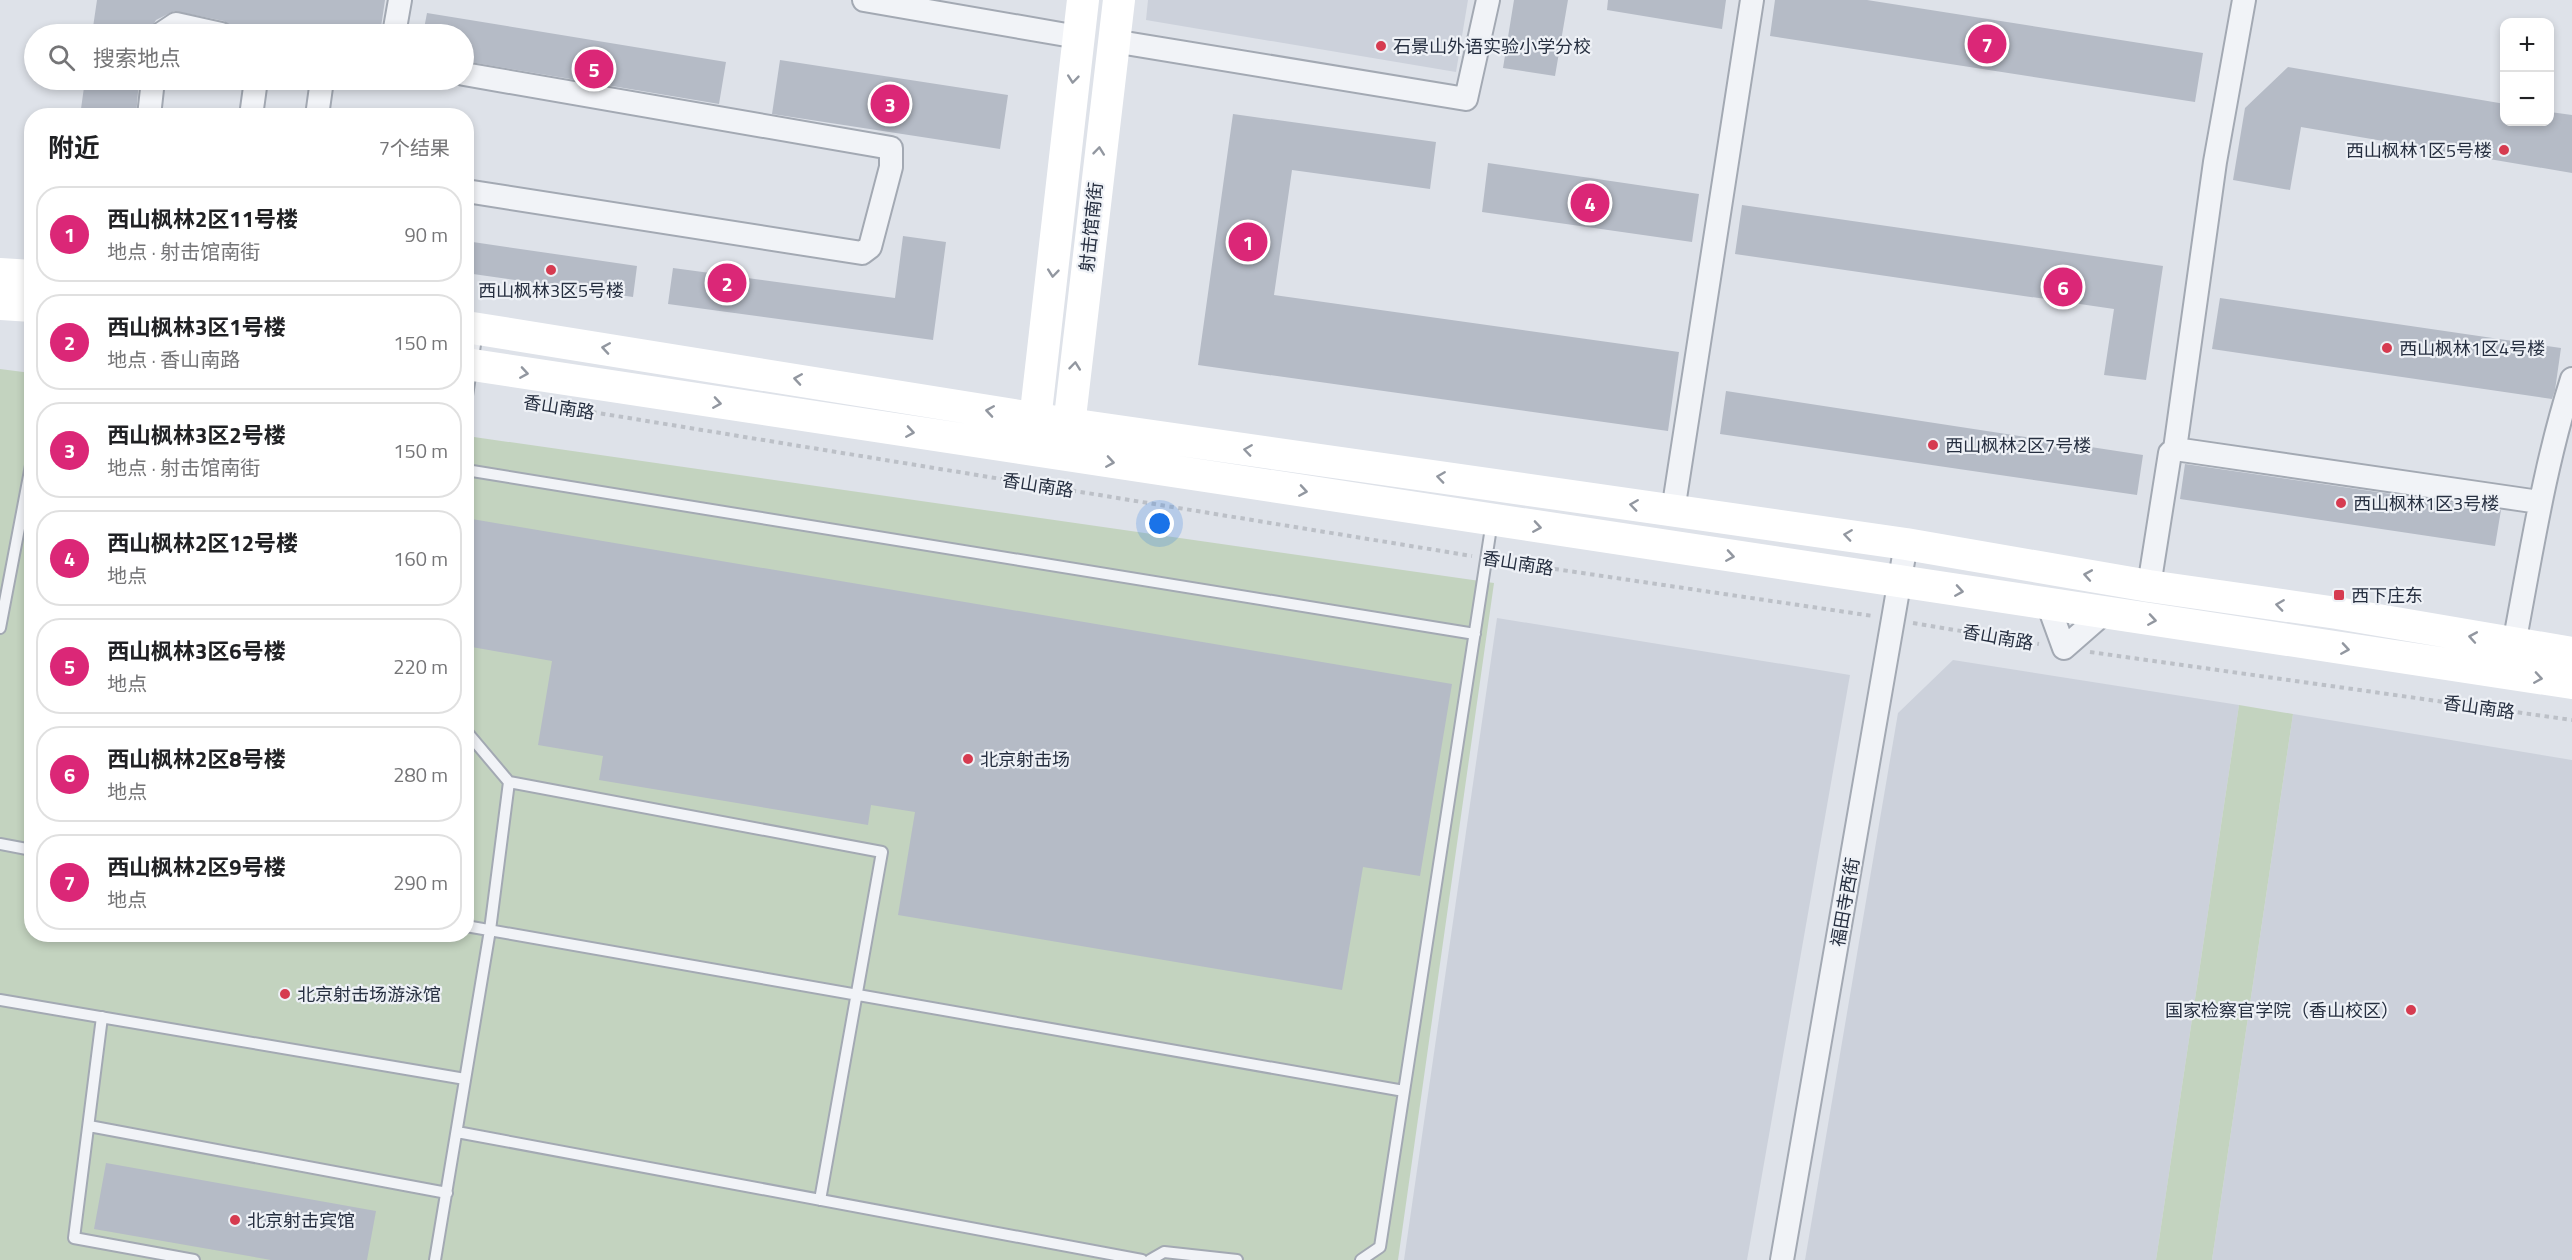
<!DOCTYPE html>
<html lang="zh">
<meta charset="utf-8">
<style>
:root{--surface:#fff;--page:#f2f2f2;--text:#202124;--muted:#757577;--line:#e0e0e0;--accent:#db2777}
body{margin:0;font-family:"Titillium Web","Noto Sans SC",sans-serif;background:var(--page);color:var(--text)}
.controls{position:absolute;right:18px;top:18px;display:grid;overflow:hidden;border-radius:12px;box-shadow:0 3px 9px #0003}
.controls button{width:54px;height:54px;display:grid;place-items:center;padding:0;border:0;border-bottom:2px solid var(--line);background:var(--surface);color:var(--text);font:30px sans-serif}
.you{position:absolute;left:1160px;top:524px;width:21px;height:21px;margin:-15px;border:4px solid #fff;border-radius:50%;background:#1a73e8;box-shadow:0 0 0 9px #1a73e833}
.badge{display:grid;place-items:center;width:39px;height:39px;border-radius:50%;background:var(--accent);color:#fff;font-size:20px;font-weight:700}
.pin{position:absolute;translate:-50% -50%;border:3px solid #fff;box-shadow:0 2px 6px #0006}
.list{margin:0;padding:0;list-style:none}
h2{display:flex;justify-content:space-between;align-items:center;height:78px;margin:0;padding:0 24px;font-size:26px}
h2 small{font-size:20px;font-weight:400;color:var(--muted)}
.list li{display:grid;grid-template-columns:39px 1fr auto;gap:18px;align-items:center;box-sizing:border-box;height:96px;margin:0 12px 12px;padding:0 12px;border:2px solid var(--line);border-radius:24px}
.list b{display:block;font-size:22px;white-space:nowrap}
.list p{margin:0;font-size:20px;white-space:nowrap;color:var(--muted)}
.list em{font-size:20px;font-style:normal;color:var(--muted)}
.icon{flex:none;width:33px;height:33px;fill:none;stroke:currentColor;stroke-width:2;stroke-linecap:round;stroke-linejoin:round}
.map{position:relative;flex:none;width:2572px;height:1260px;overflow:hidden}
.search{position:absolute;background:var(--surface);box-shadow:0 3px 9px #0003;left:24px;top:24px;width:450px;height:66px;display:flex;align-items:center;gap:15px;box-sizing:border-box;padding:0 21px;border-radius:33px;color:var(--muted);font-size:22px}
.panel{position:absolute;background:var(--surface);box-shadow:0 3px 9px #0003;left:24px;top:108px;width:450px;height:834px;border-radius:24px}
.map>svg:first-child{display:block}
.built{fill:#ccd1db}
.green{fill:#c3d3bf}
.building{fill:#b5bbc6}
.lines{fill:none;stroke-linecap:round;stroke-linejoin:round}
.service-casing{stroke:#a3a9b3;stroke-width:14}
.minor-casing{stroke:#a3a9b3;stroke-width:26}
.path{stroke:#bcc0c7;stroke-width:4;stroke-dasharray:4.5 4.5;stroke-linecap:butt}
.service{stroke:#f1f3f7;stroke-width:10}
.minor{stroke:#f1f3f7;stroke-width:22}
.secondary{stroke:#fff;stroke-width:32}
.oneway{stroke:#9297a0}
.poi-dot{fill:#d63b50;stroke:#eef1f6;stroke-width:2}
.labels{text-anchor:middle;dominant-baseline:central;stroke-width:4.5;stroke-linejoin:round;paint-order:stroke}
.poi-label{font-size:18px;fill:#262f40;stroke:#eef1f6;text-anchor:start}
.street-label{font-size:18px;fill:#262f40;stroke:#eef1f6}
</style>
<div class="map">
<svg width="2572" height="1260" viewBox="0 0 2572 1260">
<rect width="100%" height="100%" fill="#dee2e9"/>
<path class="built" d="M1148,0h320l-12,72 -310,-52z
M1497,618l353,57 -103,585h-343z
M1953,660l286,45 -83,555h-351l93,-547z
M2293,714l279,46v500h-360z"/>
<path class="green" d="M0,369l31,4 1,561h434l1,-498 1027,147 -96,677h-1398z
M2239,705l54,9 -81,546h-56z"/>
<path class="building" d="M97,0h288l-5,34h-121l-25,-3 -10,-10 -50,-10 -18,9 -8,14h-56z
M1514,0h54l-13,76 -52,-8z
M1608,0h118l-4,29 -115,-19z
M1775,0h92l336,53 -8,49 -425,-66z
M427,13l299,49 -7,42 -255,-43v-27h-41z
M780,60l228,35 -8,54 -228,-35z
M2288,67l217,37v18h45v-10l22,3v58l-271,-46 -11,63 -57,-10 12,-72z
M85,80h54l-3,36h-56z
M1233,114l203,28 -6,47 -138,-19 -18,125 405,57 -11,79 -470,-66z
M1488,163l211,31 -7,48 -210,-30z
M1742,205l421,61 -17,114 -42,-5 10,-66 -379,-55z
M903,236l43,6 -13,98 -265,-36 5,-36 222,30z
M466,241l171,25 -4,31 -167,-24z
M2220,298l341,50 -6,42 -3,9 -340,-50z
M1726,391l417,64 -6,40 -417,-61z
M2185,464l316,46 -6,36 -315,-47z
M466,518l986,166 -32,192 -57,-9 -21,123 -444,-75 17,-103 -44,-7 -3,20 -269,-45 4,-24 -65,-11 14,-84 -86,-15z
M106,1163l270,48 -9,49h-96l-177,-31z"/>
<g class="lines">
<defs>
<path id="service" d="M466,402l11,-70
M466,470l1009,164
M0,628l32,-168
M509,782l373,70 -62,348
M0,844l32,6
M466,926l938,165
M0,1000l465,79
M102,1017l-28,221 120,22
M89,1126l358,67
M457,1132l685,128
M435,1260l55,-330 19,-148 -43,-51
M1150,1260l14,-8 73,8
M1361,1260l19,-13 112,-726"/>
<path id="minor" d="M864,0l214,37
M161,34l15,-10 45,10
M394,34l6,-34
M1113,41l353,58 22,-99
M464,74l427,74v19l-21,80 -8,6 -396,-62
M149,116l4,-36
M251,116l5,-36
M317,116l5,-36
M2175,449l364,53
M1673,511l79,-511
M2149,586l21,-133 5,-4 40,-287 29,-162
M2048,604l16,44 40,-35
M2514,644c17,-89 30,-177 58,-265
M1782,1260l124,-716"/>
</defs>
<use href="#service" class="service-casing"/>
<use href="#minor" class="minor-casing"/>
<path class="path" d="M592,412l880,144
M1501,561l372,55
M1913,623l126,21
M2090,652l482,68"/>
<use href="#service" class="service"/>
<use href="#minor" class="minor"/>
<path class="secondary" d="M0,274l32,2
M0,304l32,2
M466,327l603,97 837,120 243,42 188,27 235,40
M466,364l2106,319
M1033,438l50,-438
M1067,443l52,-443"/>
</g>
<defs><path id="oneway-chevron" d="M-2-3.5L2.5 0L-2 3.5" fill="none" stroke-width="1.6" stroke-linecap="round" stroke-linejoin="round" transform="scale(1.5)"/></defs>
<g class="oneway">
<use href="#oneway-chevron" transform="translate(1073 79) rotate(96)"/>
<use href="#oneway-chevron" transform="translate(1099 151) rotate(-84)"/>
<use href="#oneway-chevron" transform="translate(1053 273) rotate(96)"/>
<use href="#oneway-chevron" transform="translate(606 348) rotate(-171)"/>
<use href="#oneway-chevron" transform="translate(1075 366) rotate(-84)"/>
<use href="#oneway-chevron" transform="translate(524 373) rotate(9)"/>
<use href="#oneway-chevron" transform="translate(798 379) rotate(-171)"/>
<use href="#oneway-chevron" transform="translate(717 403) rotate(9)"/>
<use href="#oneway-chevron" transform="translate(990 411) rotate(-171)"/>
<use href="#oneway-chevron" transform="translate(910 432) rotate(9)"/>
<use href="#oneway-chevron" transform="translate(1248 450) rotate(-172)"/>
<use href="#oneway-chevron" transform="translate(1110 462) rotate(9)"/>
<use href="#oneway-chevron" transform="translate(1441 477) rotate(-172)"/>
<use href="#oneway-chevron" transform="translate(1303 491) rotate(9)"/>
<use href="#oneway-chevron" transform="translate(1634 505) rotate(-172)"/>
<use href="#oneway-chevron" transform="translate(1537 527) rotate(9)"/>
<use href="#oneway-chevron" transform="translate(1848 535) rotate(-172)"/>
<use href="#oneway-chevron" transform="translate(1730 556) rotate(9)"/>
<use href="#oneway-chevron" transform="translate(2088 575) rotate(-170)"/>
<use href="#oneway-chevron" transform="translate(1959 591) rotate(9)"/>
<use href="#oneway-chevron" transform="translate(2280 605) rotate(-172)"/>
<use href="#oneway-chevron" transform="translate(2152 620) rotate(9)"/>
<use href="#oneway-chevron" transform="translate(2473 637) rotate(-170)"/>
<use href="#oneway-chevron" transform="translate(2345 649) rotate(9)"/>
<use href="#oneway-chevron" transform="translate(2538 678) rotate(9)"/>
</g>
<g class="poi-dot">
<circle cx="1381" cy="46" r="6"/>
<circle cx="2504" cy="150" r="6"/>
<circle cx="551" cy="270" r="6"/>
<circle cx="2387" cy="348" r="6"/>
<circle cx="1933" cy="445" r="6"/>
<circle cx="2341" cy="503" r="6"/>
<rect x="2333" y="589" width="12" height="12" rx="3"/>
<circle cx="968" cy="759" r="6"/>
<circle cx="285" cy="994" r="6"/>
<circle cx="2411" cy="1010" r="6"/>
<circle cx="235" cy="1220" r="6"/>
</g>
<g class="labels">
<g class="poi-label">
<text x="1393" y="46">石景山外语实验小学分校</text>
<text x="2492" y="150" text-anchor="end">西山枫林1区5号楼</text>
<text x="551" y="290" text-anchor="middle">西山枫林3区5号楼</text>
<text x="2399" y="348">西山枫林1区4号楼</text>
<text x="1945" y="445">西山枫林2区7号楼</text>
<text x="2353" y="503">西山枫林1区3号楼</text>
<text x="2351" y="595">西下庄东</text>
<text x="980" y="759">北京射击场</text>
<text x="297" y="994">北京射击场游泳馆</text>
<text x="2399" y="1010" text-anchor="end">国家检察官学院（香山校区）</text>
<text x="247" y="1220">北京射击宾馆</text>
</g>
<g class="street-label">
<text transform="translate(1091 227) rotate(-84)">射击馆南街</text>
<text transform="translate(559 407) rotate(9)">香山南路</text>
<text transform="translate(1038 485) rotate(9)">香山南路</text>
<text transform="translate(1518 563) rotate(9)">香山南路</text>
<text transform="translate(1998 637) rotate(10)">香山南路</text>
<text transform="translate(2479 707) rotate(8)">香山南路</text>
<text transform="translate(1845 902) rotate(-80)">福田寺西街</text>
</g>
</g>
</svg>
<div class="controls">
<button>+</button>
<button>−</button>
</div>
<div class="you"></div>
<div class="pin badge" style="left:1248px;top:242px">1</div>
<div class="pin badge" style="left:727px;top:283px">2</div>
<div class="pin badge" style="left:890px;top:104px">3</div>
<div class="pin badge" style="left:1590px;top:203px">4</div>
<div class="pin badge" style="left:594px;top:69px">5</div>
<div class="pin badge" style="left:2063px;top:287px">6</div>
<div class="pin badge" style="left:1987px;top:44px">7</div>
<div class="search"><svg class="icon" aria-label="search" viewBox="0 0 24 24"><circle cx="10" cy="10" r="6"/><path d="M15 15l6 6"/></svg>搜索地点</div>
<section class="panel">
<h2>附近<small>7个结果</small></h2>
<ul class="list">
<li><span class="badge">1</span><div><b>西山枫林2区11号楼</b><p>地点 · 射击馆南街</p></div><em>90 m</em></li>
<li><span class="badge">2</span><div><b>西山枫林3区1号楼</b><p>地点 · 香山南路</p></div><em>150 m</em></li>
<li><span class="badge">3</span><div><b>西山枫林3区2号楼</b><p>地点 · 射击馆南街</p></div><em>150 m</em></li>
<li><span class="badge">4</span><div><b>西山枫林2区12号楼</b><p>地点</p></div><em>160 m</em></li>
<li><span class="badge">5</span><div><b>西山枫林3区6号楼</b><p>地点</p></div><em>220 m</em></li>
<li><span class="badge">6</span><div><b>西山枫林2区8号楼</b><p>地点</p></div><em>280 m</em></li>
<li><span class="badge">7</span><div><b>西山枫林2区9号楼</b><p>地点</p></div><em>290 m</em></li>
</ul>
</section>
</div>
